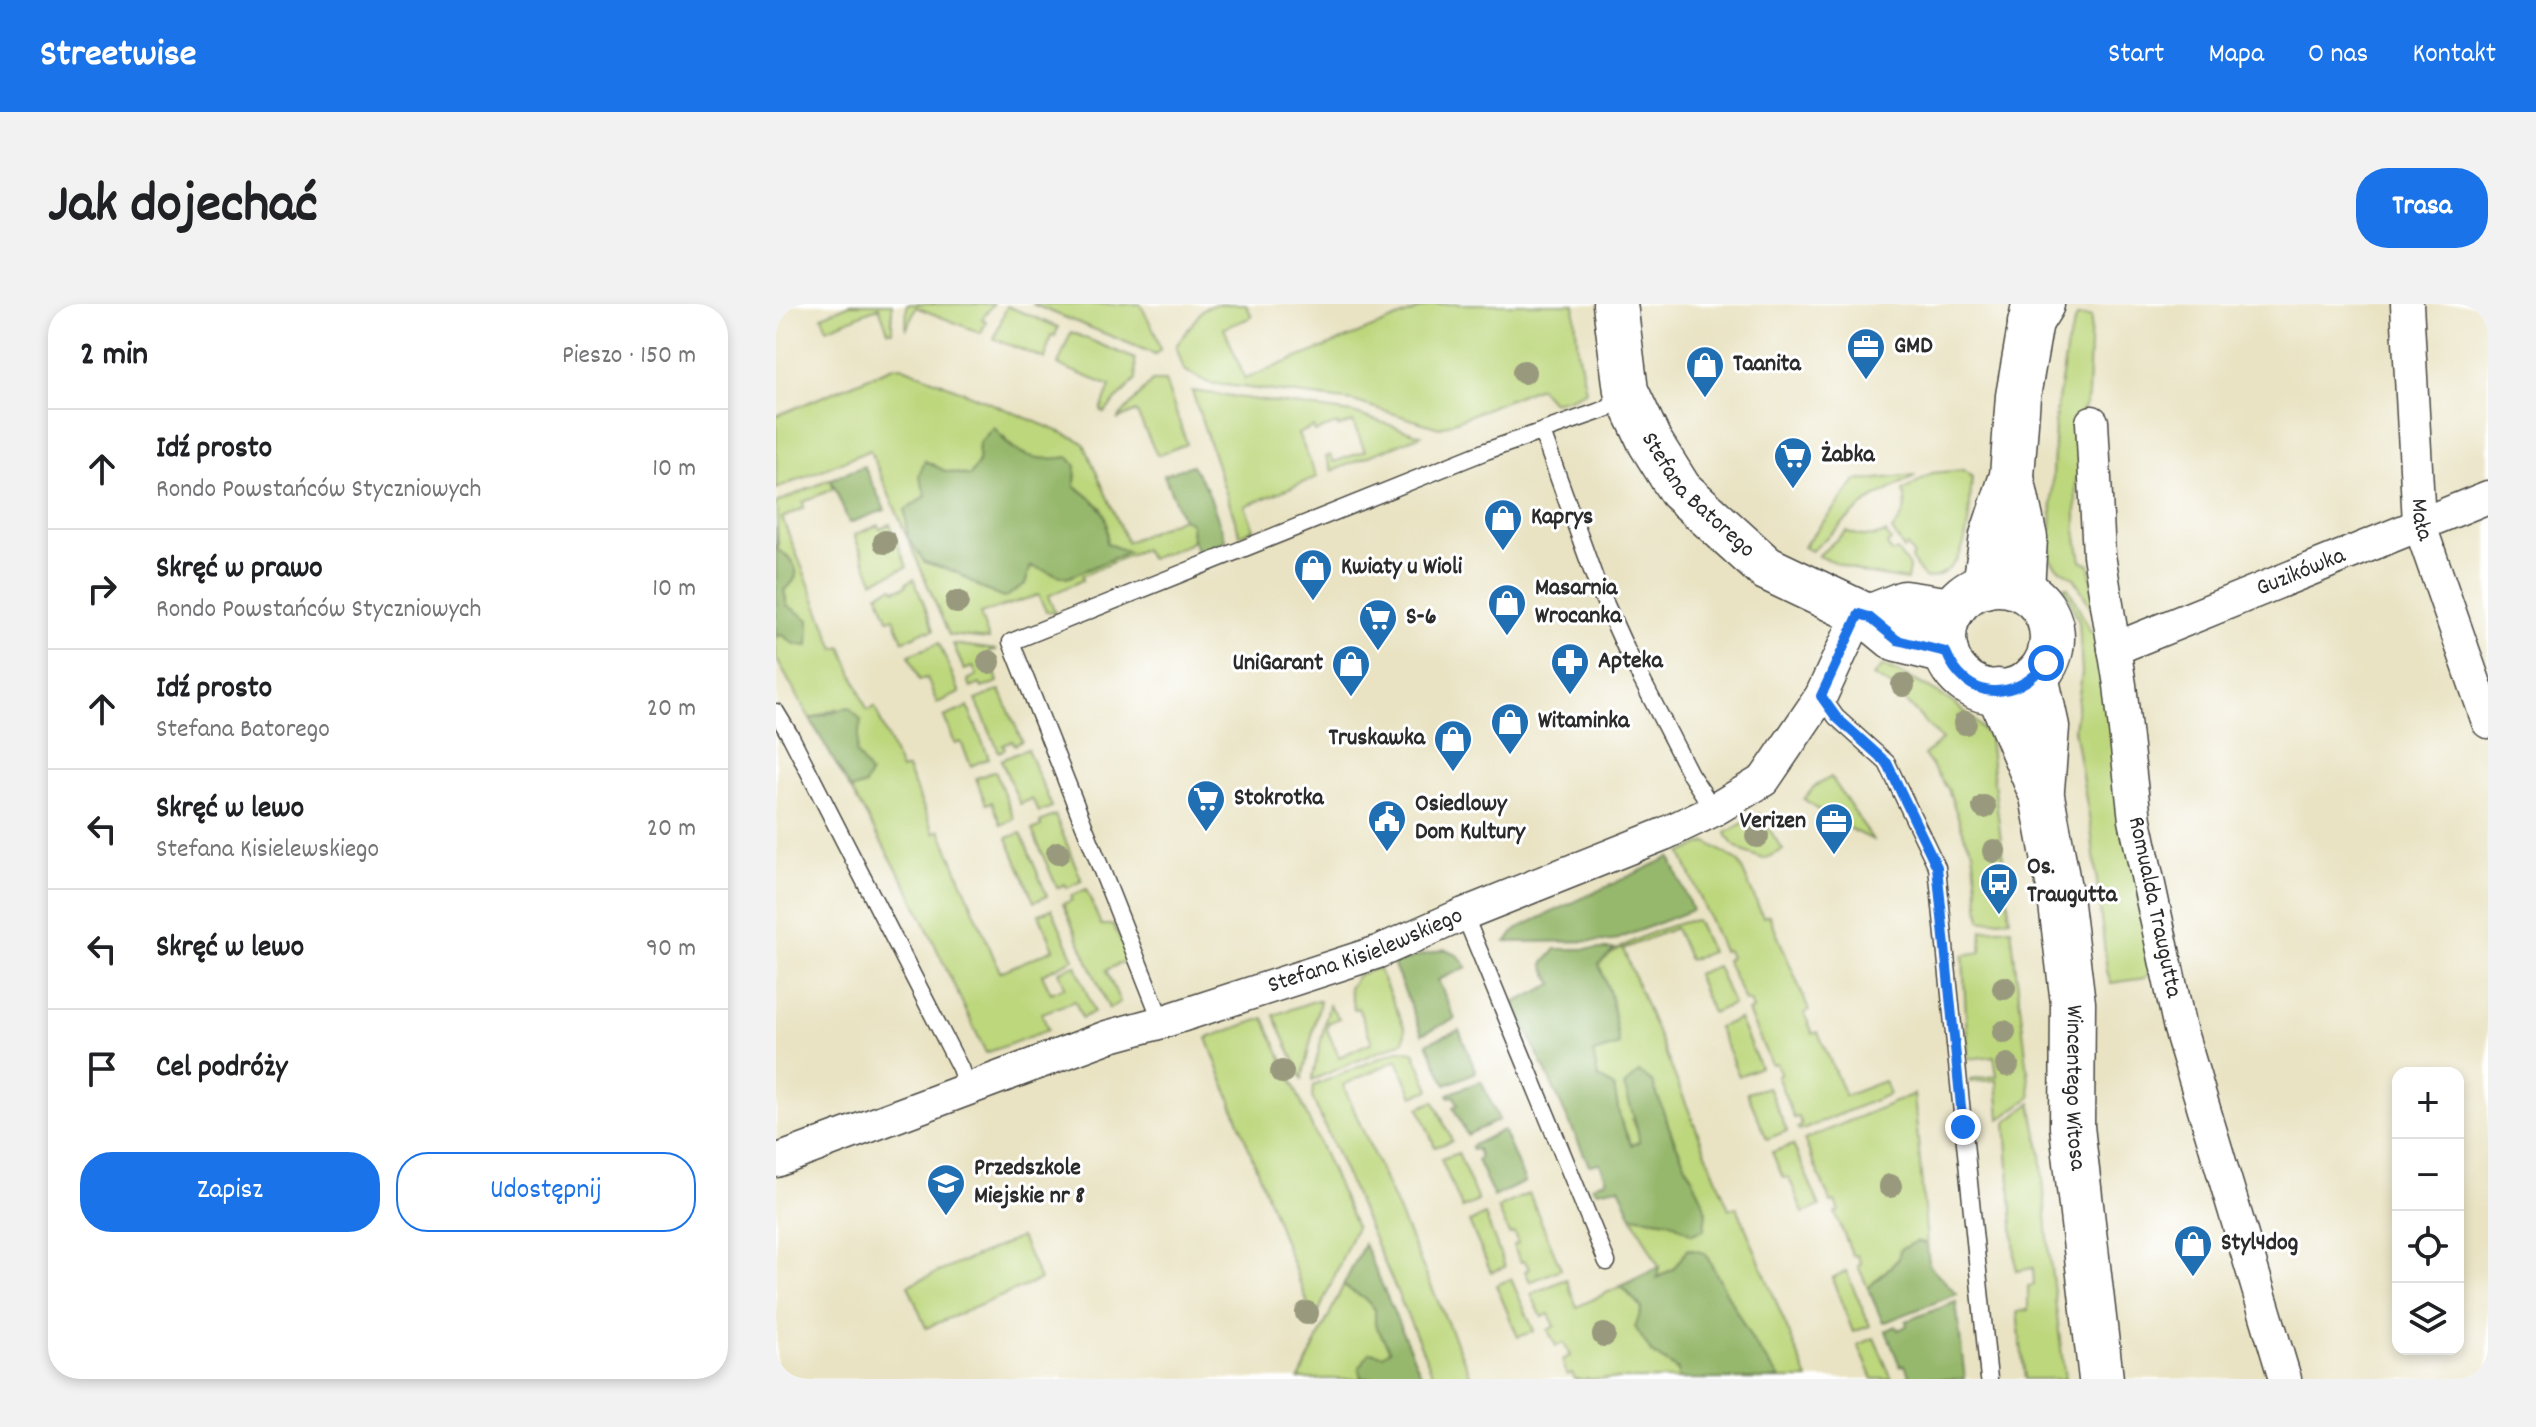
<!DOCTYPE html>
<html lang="pl">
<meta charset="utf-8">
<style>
:root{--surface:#fff;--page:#f2f2f2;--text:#202124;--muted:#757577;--line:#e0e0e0;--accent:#1a73e8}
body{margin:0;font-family:Dekko,sans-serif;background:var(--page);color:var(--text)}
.controls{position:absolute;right:24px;bottom:24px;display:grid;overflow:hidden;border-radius:16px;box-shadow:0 4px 12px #0003}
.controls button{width:72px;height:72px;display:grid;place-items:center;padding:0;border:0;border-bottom:2px solid var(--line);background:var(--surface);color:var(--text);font:40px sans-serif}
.stop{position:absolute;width:24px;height:24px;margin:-18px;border:6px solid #1a73e8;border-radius:50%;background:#fff}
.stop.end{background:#1a73e8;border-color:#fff;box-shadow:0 2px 8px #0008}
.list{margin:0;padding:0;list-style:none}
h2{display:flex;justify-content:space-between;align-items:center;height:104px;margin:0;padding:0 32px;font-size:34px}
h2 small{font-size:26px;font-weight:400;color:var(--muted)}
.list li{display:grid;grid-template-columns:52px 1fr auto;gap:24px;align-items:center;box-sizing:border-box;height:120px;padding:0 32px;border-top:2px solid var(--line)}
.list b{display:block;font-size:30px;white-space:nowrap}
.list p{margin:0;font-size:26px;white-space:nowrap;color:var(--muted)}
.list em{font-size:26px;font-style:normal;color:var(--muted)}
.actions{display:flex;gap:16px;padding:24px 32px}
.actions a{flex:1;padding:18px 0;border:2px solid var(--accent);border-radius:32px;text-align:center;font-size:28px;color:var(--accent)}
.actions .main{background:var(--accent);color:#fff}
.icon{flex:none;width:44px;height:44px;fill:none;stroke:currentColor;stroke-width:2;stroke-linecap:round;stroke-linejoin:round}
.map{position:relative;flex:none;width:1712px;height:1075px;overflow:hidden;border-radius:32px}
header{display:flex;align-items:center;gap:48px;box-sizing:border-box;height:112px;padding:0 40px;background:var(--accent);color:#fff}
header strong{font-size:38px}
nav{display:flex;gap:44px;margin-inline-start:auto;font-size:28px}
.intro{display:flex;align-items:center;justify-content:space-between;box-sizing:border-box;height:192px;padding:0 48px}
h1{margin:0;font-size:56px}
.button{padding:20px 36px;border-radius:32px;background:var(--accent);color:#fff;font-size:28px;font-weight:700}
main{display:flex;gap:48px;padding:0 48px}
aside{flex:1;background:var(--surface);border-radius:32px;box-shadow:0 4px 12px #0003}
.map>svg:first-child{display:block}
.green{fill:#bdd77d;stroke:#748154;stroke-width:2;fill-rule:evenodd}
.forest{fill:#96b86c;stroke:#60724c;stroke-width:2}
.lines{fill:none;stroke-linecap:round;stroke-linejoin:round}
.lane-casing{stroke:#484742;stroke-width:19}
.street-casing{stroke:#484742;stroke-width:35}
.secondary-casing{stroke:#484742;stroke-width:47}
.primary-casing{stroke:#484742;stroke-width:47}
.lane{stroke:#fff;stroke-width:16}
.street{stroke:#fff;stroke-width:32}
.secondary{stroke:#fff;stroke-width:44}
.primary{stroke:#fff;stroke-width:44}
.tree{fill:#999a7d}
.route{stroke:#1a73e8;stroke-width:10}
.labels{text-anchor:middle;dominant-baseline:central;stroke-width:6;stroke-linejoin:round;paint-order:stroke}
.poi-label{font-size:24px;font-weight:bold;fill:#2b2b2b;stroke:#fff;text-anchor:start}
.street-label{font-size:24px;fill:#2b2b2b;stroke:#fff}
</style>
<header>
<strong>Streetwise</strong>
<nav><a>Start</a><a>Mapa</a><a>O nas</a><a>Kontakt</a></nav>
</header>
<div class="intro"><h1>Jak dojechać</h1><a class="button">Trasa</a></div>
<main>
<aside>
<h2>2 min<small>Pieszo · 150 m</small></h2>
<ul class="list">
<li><svg class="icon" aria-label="ahead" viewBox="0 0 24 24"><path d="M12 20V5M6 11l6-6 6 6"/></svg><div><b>Idź prosto</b><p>Rondo Powstańców Styczniowych</p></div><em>10 m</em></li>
<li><svg class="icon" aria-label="right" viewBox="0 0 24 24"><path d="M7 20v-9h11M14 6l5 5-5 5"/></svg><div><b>Skręć w prawo</b><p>Rondo Powstańców Styczniowych</p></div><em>10 m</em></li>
<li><svg class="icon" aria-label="ahead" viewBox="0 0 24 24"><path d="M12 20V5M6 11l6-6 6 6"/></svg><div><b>Idź prosto</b><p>Stefana Batorego</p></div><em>20 m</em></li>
<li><svg class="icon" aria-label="left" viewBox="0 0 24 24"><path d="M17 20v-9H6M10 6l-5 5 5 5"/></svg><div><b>Skręć w lewo</b><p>Stefana Kisielewskiego</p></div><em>20 m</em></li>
<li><svg class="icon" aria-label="left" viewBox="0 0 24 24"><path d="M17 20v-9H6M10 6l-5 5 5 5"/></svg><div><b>Skręć w lewo</b></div><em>90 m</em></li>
<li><svg class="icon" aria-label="arrive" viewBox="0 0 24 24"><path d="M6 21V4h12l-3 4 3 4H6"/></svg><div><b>Cel podróży</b></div></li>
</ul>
<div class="actions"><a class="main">Zapisz</a><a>Udostępnij</a></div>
</aside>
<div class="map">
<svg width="1712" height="1075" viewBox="0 0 1712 1075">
<rect width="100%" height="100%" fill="#fff"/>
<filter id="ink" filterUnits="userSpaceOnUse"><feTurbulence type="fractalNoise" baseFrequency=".0125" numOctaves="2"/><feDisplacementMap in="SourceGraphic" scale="16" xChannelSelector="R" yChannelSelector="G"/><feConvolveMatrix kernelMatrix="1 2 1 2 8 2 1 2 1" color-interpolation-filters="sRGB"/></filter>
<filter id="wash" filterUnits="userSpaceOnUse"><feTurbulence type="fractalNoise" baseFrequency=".006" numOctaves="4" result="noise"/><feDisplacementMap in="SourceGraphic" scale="32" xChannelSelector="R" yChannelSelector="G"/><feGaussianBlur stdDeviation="1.8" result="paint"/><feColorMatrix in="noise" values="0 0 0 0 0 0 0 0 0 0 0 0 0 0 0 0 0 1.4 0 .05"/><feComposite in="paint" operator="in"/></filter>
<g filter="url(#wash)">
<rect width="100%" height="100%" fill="#e9e3c3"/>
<path class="green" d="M74,0h42v27h-4l-9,-24 -52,22 -5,-13z
M131,0h86l-11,15 4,3 -5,11 -65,-26 -10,23z
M256,0h108l15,28 5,18 -5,4z
M439,0h31l6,13 -28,11 21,51 187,-75h142l4,47 8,40 -19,8 -15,3 -13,-15 -100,41 -86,-27 -144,-18 -25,-13 -8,-24 27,-37z
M231,2l51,21 -3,9 -4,-1 -6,24 -51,-20z
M1301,13h14l-3,79 -6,17 -1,64 -5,2v52l5,30 9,4 7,54 -22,-40 -18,-12 -7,-8 5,-140 12,-74z
M295,28l64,27 1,20 -32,34 -3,-3 9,-24 -52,-21z
M125,62l176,73 7,5 43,98 55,-24 9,5 1,16 -3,5 -39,15 -7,-10 -61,27 1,4 -35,16 7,17 -9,-2 -8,-16 -58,19 9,25 -40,-4 -79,-185 -94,39v-73l117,-49zM227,132c13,23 49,26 73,30l-1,19 27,23 4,35 21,9 -60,26 -36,-12 -48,23 -27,-17 -32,-10 -19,-52 21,-14 -1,-35 20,10 25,5 8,-13 1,-20z
M376,77h13l22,63 -30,11 -21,-44 -19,9z
M416,87l161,22 68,22 -89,36 -6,-14 4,-2 4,7 31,-11 -12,-29 -15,5 -1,-3 -22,8 -2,-5 -15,7 19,43 -72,29 9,23 -14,6z
M1188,166l8,7c-4,37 1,96 -47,102l-14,-20 3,-3 -7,-10 -3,3 -12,-19c10,-11 18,-24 11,-39l29,-18z
M1140,171l-49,27 -56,49 -8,-4 53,-66z
M55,175l2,10 -30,13 1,6 -22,10 53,131 7,-2 25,63 8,-3 26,63 6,-2 27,65 6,-3 60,142 54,-23 -15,-35 13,-5 22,50 -32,15 9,19 14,-6 -6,-16 17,-6 18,47 -12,6 -7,-17 -33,12 6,17 -62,23 -78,-165 -57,-98 14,-5 -9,-31 -19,-46 -27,11 -34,-61v-22l7,-1 11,9 15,-24 -22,-15 -3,-15 9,-29 -15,-11 -2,-47z
M114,220l17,43 -34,14 -19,-46 24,-10 2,4z
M1070,227c13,6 26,8 40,2l5,8 -4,3 4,9 6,-3 12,17 -2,13 -43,-7 -46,-17z
M138,275l20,51 -5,2 -2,-2 -24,11 -9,-23 -6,1 -10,-26 15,-6 2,3 11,-4v-3z
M1288,283h4l23,46 11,-1 53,335 -10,11 -34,5 -4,-12 -16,-142 -17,-100 8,-56 -3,-52z
M163,339l21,50 -23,10 -10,-25 -8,2 -10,-25z
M177,340l43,6 -7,2 9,30 -16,6 -2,-4 -9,4 -3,-8 9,-5 -4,-8 -9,3z
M1107,362c37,16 83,38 106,72l21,181 -29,2 -8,-70 -8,-14 -17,-48 -24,-34 18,-15 -50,-53 -19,-11z
M224,386l22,51 -7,4 -3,-4 -9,4 2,4 -6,3 -23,-52z
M192,403l21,51 -18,8 -10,-24 -6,2 -11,-27z
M251,445l25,58 -13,5 -7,-13 -12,5 -19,-44z
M219,467l19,48 -13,6 -9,-23 -6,2 -10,-26z
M1055,473l42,63 -41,-20 -28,-21 10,-12z
M983,510l24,36 -19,9c-15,-5 -33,-10 -38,-26z
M279,511l27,66 -15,7 -2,-4 -8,4 -25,-58 9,-4 -1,-4z
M245,529l26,63 -13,6 -27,-64z
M931,538l32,20 24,55 6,-2 40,95 -5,3 9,21 5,-2 27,64 39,-15 5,13 -89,37 -2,-3 4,-2 -3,-9 -5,1 -17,-42 4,-2 -5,-11 -5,1 -23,-52 5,-2 -3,-9h-5l-19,-41 4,-2 -3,-8 -4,1 -42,-98z
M310,585l15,36h12l17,34 -24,11 14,32 -11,7 -46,-105 9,-4 -1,-4z
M920,616l15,32 -22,8 -14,-32 -52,21 106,260 8,-2 71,172h-28l-27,-37 -48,-89 -17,-4 -15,20 -17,9 3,-11 -27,-51 37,5 23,13 -7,-68 -22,-54 -31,7 8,17 -1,6 -8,3 -11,-26 -6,-32 -16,-10 -5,-24 26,-8 -8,-48 -12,-33c20,-20 68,-40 97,-44z
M1235,624l20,169 -31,22 -3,-39 -27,2v-3l27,-3 -3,-20 -26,3 -5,-104 18,-3 1,-22z
M941,662l16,38 -21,9 -16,-39z
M602,664l27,61 -1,12 -92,39 17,-75 10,13 -11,5 -1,7 12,27 33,-15 -14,-34 -4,1 -5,-21 9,-13z
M538,697h6l-18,78 -28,-64z
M488,714l92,209 -39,89 -6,-4 -104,-274z
M963,715l21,48 -21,9 -21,-49z
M623,746l15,2 16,38 -17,6 -16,-36 -54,25 129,294h-37l-123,-282 1,-11z
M992,783l19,44 -20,8 -20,-46z
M1138,790l13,150 -10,-3 -49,47 -10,-22 3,-2 -4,-9 -4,1 -18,-43 4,-2 -4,-9 -4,1 -27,-63z
M658,797l18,40 -17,6 -16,-39z
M1255,799l10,52 8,97 16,127h-40l-8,-67 11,-2v-24l6,-1 -1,-17 -17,3 -10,-148z
M1017,841l27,61 -17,7 -14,-36 -6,1 -11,-26z
M682,849l20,48 -16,7 -21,-49z
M753,889l32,76 -31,13 -5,-11 4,-2 -4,-8 -4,1 -8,-16 5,-3 -4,-10 -5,1 -11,-26z
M709,911l20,52 -14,5 -22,-50z
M245,933l19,43 -114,48 -18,-43z
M1070,967l24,55 -17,6 -21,-54z
M735,975l23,52 -16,6 -22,-52z
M790,975l11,28 44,-21 21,22 10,45 26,18v8h-103l-3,-6 -5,2 -5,-15 8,-4 -6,-13 -8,3 -8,-16 7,-4 -6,-12 -7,3 -11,-23z
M567,982l20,11 12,12v15l15,26 -29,27 11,2h-73z
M1098,1034l18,41h-19l-15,-34z"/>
<path class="forest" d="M218,123c5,6 11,16 17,20 18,13 38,13 58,10l7,9 -1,20c24,19 36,24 31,57l22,9 -61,26 -36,-12 -6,18 -21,14 -21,-9 -27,-17 -32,-10 -16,-25 -3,-27 21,-14 -7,-21 6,-14 20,10 25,5 8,-13 1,-20z
M416,161l15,24 19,52 -28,11 -6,-13 -1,-16 -9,-5 -18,-43z
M88,162l21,44 -36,13 -18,-44z
M0,223l2,23c17,12 28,25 6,40l3,15 22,15 -1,26 -14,-2 -11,-9 -7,1z
M73,403l12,13 -5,33 14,21 -5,11 -14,5 -41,-71z
M894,553l22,53 -79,31 -107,1 12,-14z
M669,645l14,7 8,11 -29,13 17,39 -33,15 -29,-71z
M780,645h59l-16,15 12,33 8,48 -26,8 5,24 16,10 6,32 11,26 8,-3c1,-10 -11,-43 -15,-56l15,-14 14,11 20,55 29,60 4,14 -2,18 -12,4 -23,-13 -37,-5 -13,-29 -22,4 -5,-5 15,-6 -7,-17 -11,2 -75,-162 39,-19 -10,-20z
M683,726l17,42 -30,13 -19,-42z
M705,777l18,39 -32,15 -14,-28 5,-2 -4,-9 -5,1 -1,-3z
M727,826l22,52 -31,15 -17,-37 3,-2 -3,-9 -5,1 -1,-4z
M1141,937l10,3 2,21 28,29 -74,29 -15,-35 30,-28 2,-10z
M588,940l59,135 -62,-1 -2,-10 11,-16 13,3 7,-5 -15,-26v-15l-12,-12 -20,-11z
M912,945l17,4 48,89 27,37h-102v-9l-26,-17 -17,-26 7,-19 -21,-22 38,-19 -2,11 16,-9z
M1180,998l9,77h-60l4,-4 -4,-10 -5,1 -14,-35 10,-5 2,4 9,-4 -1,-5z"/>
</g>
<g filter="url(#ink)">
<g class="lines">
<defs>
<path id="lane" d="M766,128l56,155 28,62 64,125 24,36
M1045,392l15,21 51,46 50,104 52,512
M0,408l15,25 169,331 7,20
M688,610l143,348
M386,718l-151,-380 475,-191 120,-42 17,-15"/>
<g id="street">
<path id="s1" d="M1631,0l12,219 69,199"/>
<path id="s2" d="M1316,118l7,133 21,130 15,135 45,209 105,350"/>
<path id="s3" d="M1338,345l374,-152"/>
<path id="s4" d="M0,857l331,-124 55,-15 216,-70 86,-38 200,-80 50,-24 50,-30 57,-84 38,-82"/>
</g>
<g id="secondary">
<path id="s5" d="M839,0l11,87 24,51 30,48 86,78 103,49 28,23 49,12"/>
<path d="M1236,174l13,60 -3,51"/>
<circle cx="1222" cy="334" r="54"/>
<path d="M1209,282l7,-50 20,-60 6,-80 16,-92"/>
<path d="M1093,313l35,-14 48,7"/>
<path d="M1260,372l11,51 -5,62"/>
<path id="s6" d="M1222,387l44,105 17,92 14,115 -1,124 29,252"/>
</g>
<path id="primary" d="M1254,19l12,-19"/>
</defs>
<use href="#lane" class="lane-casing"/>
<use href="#street" class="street-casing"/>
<use href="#secondary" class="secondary-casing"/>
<use href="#primary" class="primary-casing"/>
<use href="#lane" class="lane"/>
<use href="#street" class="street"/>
<use href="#secondary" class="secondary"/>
<use href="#primary" class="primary"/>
</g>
<g class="tree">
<circle cx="748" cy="68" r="12"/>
<circle cx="109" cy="238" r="12"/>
<circle cx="181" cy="298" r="12"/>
<circle cx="213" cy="358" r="12"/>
<circle cx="1127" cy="381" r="12"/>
<circle cx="1189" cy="419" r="12"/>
<circle cx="1208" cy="503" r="12"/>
<circle cx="981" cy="532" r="12"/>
<circle cx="1218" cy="547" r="12"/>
<circle cx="282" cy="549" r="12"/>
<circle cx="1228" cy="684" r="12"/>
<circle cx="1228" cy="728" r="12"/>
<circle cx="1231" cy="761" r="12"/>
<circle cx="506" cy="768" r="12"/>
<circle cx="1114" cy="882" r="12"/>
<circle cx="531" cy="1009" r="12"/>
<circle cx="828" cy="1031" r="12"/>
</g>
</g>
<g class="lines" filter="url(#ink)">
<path class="route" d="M1187,823l-26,-260 -50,-104 -51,-46 -15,-21 38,-82 10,3 28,23 49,12c20,50 69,50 100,11"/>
</g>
<defs>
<symbol id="office-pin" viewBox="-11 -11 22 30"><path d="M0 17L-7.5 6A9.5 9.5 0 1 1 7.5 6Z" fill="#1f6fb2" stroke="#fff"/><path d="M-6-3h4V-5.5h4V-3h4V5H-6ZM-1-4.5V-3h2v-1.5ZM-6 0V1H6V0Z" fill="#fff"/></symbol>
<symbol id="shop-pin" viewBox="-11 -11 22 30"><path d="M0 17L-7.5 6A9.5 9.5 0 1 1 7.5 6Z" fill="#1f6fb2" stroke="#fff"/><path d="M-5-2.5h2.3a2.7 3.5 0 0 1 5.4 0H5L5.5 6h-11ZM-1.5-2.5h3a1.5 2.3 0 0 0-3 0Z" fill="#fff"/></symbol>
<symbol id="supermarket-pin" viewBox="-11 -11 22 30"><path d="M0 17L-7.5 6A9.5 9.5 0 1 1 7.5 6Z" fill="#1f6fb2" stroke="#fff"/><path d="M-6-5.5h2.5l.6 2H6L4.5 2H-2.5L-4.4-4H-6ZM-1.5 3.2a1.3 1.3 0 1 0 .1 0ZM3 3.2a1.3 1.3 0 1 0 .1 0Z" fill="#fff"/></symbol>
<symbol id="pharmacy-pin" viewBox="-11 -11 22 30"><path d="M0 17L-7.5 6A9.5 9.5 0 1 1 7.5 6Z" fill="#1f6fb2" stroke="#fff"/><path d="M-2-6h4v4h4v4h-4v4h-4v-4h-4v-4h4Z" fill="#fff"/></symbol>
<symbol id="civic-pin" viewBox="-11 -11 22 30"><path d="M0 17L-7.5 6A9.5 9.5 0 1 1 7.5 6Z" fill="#1f6fb2" stroke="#fff"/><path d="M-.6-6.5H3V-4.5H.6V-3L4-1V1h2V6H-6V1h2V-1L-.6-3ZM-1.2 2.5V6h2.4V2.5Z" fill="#fff"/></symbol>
<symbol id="bus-pin" viewBox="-11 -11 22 30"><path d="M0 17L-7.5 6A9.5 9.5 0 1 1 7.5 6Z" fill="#1f6fb2" stroke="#fff"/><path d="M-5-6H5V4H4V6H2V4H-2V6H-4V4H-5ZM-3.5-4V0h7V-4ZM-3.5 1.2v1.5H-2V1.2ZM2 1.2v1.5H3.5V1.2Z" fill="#fff"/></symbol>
<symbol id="school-pin" viewBox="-11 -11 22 30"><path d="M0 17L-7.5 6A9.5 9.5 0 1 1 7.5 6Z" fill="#1f6fb2" stroke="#fff"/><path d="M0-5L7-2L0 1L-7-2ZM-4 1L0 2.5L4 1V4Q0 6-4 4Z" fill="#fff"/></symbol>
</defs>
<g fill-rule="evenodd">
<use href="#office-pin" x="1068" y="21" width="44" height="60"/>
<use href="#shop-pin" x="907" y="39" width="44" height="60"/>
<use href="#supermarket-pin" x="995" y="130" width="44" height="60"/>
<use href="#shop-pin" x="705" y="192" width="44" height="60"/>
<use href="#shop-pin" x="515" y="242" width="44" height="60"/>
<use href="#shop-pin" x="709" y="277" width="44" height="60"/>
<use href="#supermarket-pin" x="580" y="292" width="44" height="60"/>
<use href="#pharmacy-pin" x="772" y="336" width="44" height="60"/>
<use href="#shop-pin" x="553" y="338" width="44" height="60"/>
<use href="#shop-pin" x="712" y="396" width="44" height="60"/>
<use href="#shop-pin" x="655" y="413" width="44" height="60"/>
<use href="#supermarket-pin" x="408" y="473" width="44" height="60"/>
<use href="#civic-pin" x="589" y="493" width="44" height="60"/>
<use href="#office-pin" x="1036" y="496" width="44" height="60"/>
<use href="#bus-pin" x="1201" y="556" width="44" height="60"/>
<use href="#school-pin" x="148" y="857" width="44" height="60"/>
<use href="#shop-pin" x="1395" y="918" width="44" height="60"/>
</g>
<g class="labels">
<g class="poi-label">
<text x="1118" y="43">GMD</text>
<text x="957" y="61">Taanita</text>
<text x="1045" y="152">Żabka</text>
<text x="755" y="214">Kaprys</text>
<text x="565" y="264">Kwiaty u Wioli</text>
<text x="759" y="285">Masarnia<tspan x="759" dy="28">Wrocanka</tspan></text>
<text x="630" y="314">S-6</text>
<text x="822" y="358">Apteka</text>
<text x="547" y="360" text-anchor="end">UniGarant</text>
<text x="762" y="418">Witaminka</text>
<text x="649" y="435" text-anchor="end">Truskawka</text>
<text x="458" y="495">Stokrotka</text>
<text x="639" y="501">Osiedlowy<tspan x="639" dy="28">Dom Kultury</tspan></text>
<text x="1030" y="518" text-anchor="end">Verizen</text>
<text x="1251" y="564">Os.<tspan x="1251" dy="28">Traugutta</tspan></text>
<text x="198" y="865">Przedszkole<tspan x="198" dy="28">Miejskie nr 8</tspan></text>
<text x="1445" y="940">Styl4dog</text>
</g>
<g class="street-label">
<text stroke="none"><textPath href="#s5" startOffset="216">Stefana Batorego</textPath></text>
<text stroke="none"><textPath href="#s1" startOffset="216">Mała</textPath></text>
<text stroke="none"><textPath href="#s3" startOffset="202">Guzikówka</textPath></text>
<text stroke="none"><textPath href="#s2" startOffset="490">Romualda Traugutta</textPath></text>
<text stroke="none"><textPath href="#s4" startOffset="626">Stefana Kisielewskiego</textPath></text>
<text stroke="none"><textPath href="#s6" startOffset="408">Wincentego Witosa</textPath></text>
</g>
</g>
</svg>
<div class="controls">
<button>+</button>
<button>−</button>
<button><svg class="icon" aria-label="locate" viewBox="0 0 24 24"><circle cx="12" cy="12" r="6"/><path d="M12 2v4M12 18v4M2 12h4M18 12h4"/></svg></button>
<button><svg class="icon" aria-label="layers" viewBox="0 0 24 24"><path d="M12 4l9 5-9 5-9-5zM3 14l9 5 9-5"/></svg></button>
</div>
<div class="stop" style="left:1270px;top:359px"></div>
<div class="stop end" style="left:1187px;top:823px"></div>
</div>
</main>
